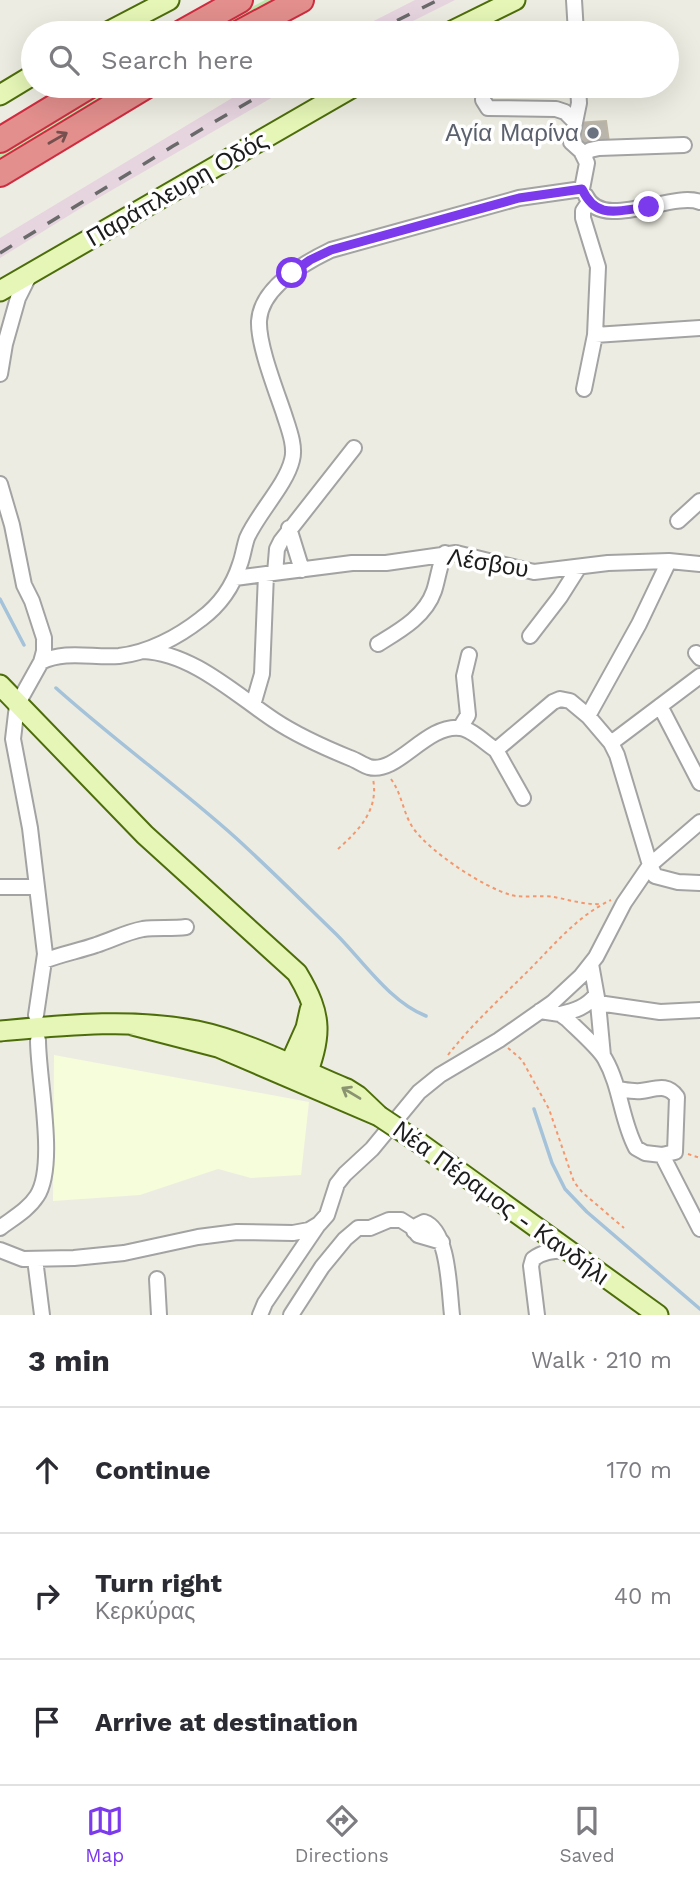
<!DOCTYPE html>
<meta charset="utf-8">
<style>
:root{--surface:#fff;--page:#f7f7f7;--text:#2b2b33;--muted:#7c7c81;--line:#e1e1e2;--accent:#7c3aed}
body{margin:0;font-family:"Work Sans",sans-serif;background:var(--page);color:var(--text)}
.stop{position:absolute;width:21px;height:21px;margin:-16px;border:5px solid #7c3aed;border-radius:50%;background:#fff}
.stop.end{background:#7c3aed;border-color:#fff;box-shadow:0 2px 7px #0008}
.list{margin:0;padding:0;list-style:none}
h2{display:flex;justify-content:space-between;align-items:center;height:91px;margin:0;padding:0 28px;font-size:30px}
h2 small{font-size:23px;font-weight:400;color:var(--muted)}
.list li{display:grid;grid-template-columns:46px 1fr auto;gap:21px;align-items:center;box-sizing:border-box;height:126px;padding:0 28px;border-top:2px solid var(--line)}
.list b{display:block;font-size:26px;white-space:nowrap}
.list p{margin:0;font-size:23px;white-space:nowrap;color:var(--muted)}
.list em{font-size:23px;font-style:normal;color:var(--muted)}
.icon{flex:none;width:38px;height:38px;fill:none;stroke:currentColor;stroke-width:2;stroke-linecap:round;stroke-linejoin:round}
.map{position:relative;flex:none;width:700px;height:1315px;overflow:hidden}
.search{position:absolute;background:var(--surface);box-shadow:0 7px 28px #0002;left:21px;right:21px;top:21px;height:77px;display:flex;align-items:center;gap:18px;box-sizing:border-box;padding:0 24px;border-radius:38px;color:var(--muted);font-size:26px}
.sheet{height:469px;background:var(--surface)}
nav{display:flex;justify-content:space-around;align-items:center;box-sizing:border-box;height:98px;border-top:2px solid var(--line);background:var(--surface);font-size:19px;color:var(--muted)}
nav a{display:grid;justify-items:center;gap:4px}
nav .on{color:var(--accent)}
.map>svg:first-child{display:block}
.industrial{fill:#e6d4df}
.education{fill:#f6fddb}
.grass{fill:#bae6aa}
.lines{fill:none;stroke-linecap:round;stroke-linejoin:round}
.stream{stroke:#a4c2d9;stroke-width:3.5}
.building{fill:#b9b5ac;stroke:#beb6a5;stroke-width:2}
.street-casing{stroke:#a3a3a3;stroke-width:18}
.secondary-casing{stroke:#4d6d0a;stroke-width:23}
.highway-casing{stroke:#cf2c40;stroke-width:28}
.path{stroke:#f3986e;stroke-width:2;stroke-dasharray:3.5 3.5;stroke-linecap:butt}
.street{stroke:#fff;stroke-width:14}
.secondary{stroke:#e5f6b7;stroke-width:19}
.highway{stroke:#e28f8d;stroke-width:24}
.rail{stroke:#6a6a6a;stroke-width:3.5;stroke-dasharray:14 14;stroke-linecap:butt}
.secondary-bridge-casing{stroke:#4d6d0a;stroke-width:23;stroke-linecap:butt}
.secondary-bridge{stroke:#e5f6b7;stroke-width:19}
.oneway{stroke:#75504f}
.oneway2{stroke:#8b9471}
.route{stroke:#7c3aed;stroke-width:9}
.worship-dot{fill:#6b7280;stroke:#fff;stroke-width:2.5}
.labels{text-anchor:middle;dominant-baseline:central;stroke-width:7;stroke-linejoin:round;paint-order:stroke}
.worship-label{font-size:24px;fill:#5b616d;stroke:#fff;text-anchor:end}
.street-label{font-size:24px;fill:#1c1c1c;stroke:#fff}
</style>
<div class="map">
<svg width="700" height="1315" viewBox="0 0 700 1315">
<rect width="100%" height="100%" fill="#edece2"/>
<path class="industrial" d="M415,0h40l-66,33h-39z
M252,86h40l-211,122 -81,50v-20z"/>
<path class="education" d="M54,1055l255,47 -8,73 -50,3 -33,-9 -78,26 -87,6z"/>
<path class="grass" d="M265,0h13l-61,33h-13z
M112,86h12l-124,75v-8z"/>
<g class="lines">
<path class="stream" d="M0,599l24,46
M56,688c58,52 122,98 180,150 34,31 67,64 100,96 27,27 54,68 90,82
M534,1109l18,54 13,26 22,23 113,97"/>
</g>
<path class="building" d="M606,121l3,21 -29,2 -3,-21z"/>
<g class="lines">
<defs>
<path id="street" d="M574,0l2,33
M484,86l-1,14 5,8 68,1 9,3 9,9
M578,86l1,17 -8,39 10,9 6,12 -5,26
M584,156l6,-6 9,-2 85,-3
M586,196c16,36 86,-5 114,6
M595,335l105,-7
M0,374l5,-30 13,-46 12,-24
M584,389l11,-54 3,-68 -15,-49v-7l6,-9
M0,484l12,41 12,60 8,16 12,37v13l-3,11 -24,43 -4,34 17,89 15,126 -9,61
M678,521l22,-20
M289,528l13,42
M275,573l2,-24 4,-8 73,-93
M235,578l117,-15h34l70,-10 78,19 74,-9 61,-2 31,3
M530,636l30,-39 19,-30
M378,644c21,-13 47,-27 56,-53 4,-12 5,-25 11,-38
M143,651c49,2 92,43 131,69 24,16 49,27 76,38 6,2 13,7 19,9 28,8 57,-43 91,-39 12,1 26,16 36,22
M696,653l4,5
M41,662c24,-12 51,-4 78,-6 29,-3 59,-19 82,-37 19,-14 32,-33 39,-55 3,-8 4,-17 7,-26 11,-25 39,-53 45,-78 4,-14 -4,-33 -8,-46 -8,-24 -26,-69 -25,-93 2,-34 45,-58 72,-71l188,-52 63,-9
M253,705l9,-31 4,-100
M660,706l40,77
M588,716l51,-92 30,-63
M460,728l8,-13 -4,-39 5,-21
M611,743l89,-67
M523,798l-27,-48 57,-48 7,-3 10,2 18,15 23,27 6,12 33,110 5,11 23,6 22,1
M0,887h37
M44,961c17,-7 35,-10 52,-16 16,-5 30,-13 47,-16 14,-2 29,0 43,-2
M591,964l7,39 5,53
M598,1003l62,9 40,-2
M540,1011l20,3 7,5c10,10 32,29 38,40 16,28 16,61 31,89l9,5 17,2 38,74
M560,1014c15,-3 26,-7 36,-19
M618,1089c7,1 16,3 23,2 15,-2 26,-8 36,6l-2,55 -13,3
M0,1228c13,-10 28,-18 37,-32 20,-31 1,-117 1,-156
M414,1231l4,-6 6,-3c25,8 25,69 28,93
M0,1250l23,9 51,-1 50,-5 74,-16 39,-5 56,1 16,-3 10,-6 8,-9 10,-31 8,-10 27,-25 47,-57 21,-17 59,-35 53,-37 29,-27 15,-19 28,-54 26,-38 50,-43
M35,1259l7,56
M157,1279l2,36
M260,1315l5,-12 53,-78
M291,1315l31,-48 23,-28 13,-11h12l19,-8h12l11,7 6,8 24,7
M537,1315l-6,-49 2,-7c10,-8 22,-8 35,-9"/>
<path id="secondary" d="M106,33l63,-33
M448,33l67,-33
M0,95l33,-20
M0,291l355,-205
M0,685l145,150 152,138c27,45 24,62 7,110
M0,1031c65,-6 133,-13 197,0 49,10 104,39 150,58l11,7 21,20 -161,-69 -89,-23
M285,1075l21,-47 4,-18
M418,1142l240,173"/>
<path id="highway" d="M181,33l59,-33
M239,33l62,-33
M0,140l89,-54
M0,174l146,-88"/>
</defs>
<use href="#street" class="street-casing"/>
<use href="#secondary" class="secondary-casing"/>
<use href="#highway" class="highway-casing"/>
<path class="path" d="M391,779c11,15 12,34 22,49 17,24 70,59 98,67 10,3 30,0 43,2 16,3 31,8 48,7
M338,849c21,-19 41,-39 35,-70
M508,1048l14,12 27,49 25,73 9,11 41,35
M448,1055c24,-31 53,-57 80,-84 26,-26 49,-55 83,-71
M688,1154l12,4"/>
<use href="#street" class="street"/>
<use href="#secondary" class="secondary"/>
<use href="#highway" class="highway"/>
<path class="rail" d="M372,33l66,-33
M0,253l173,-107 103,-60"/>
<defs>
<path id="secondary-bridge" d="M379,1116l39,26"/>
</defs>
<use href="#secondary-bridge" class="secondary-bridge-casing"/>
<use href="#secondary-bridge" class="secondary-bridge"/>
</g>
<defs><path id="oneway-shaft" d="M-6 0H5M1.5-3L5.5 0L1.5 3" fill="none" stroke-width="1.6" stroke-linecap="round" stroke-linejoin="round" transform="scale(1.75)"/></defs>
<use class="oneway" href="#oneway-shaft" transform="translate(58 138) rotate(-30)"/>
<use class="oneway2" href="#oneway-shaft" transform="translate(351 1093) rotate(-149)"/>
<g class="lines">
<path class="route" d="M292,273l18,-13 21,-10 188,-52 63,-9c15,32 36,21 67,18"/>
</g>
<circle class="worship-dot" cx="593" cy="133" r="7"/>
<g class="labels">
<g class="worship-label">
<text x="579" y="133">Αγία Μαρίνα</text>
</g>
<g class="street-label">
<text transform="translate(177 189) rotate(-30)">Παράπλευρη Οδός</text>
<text transform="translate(488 563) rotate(9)">Λέσβου</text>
<text transform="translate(501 1203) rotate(36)">Νέα Πέραμος - Κανδήλι</text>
</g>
</g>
</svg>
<div class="stop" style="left:292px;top:273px"></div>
<div class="stop end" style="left:649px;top:207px"></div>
<div class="search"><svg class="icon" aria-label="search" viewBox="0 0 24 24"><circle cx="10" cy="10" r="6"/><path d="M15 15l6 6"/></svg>Search here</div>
</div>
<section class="sheet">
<h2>3 min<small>Walk · 210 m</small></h2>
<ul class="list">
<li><svg class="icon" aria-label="ahead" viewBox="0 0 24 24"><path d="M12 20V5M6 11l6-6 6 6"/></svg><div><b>Continue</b></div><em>170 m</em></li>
<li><svg class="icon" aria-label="right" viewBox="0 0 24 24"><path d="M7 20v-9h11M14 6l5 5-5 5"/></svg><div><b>Turn right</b><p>Κερκύρας</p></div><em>40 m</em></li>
<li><svg class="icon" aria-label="arrive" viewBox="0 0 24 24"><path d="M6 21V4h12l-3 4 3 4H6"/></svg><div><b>Arrive at destination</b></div></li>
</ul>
</section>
<nav>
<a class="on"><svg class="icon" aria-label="map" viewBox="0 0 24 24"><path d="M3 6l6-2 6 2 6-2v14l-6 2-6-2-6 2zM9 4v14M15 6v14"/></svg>Map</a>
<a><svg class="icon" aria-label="directions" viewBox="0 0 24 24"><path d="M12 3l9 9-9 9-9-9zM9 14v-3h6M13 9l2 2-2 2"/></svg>Directions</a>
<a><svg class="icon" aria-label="saved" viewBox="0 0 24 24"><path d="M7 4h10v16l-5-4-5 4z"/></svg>Saved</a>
</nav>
